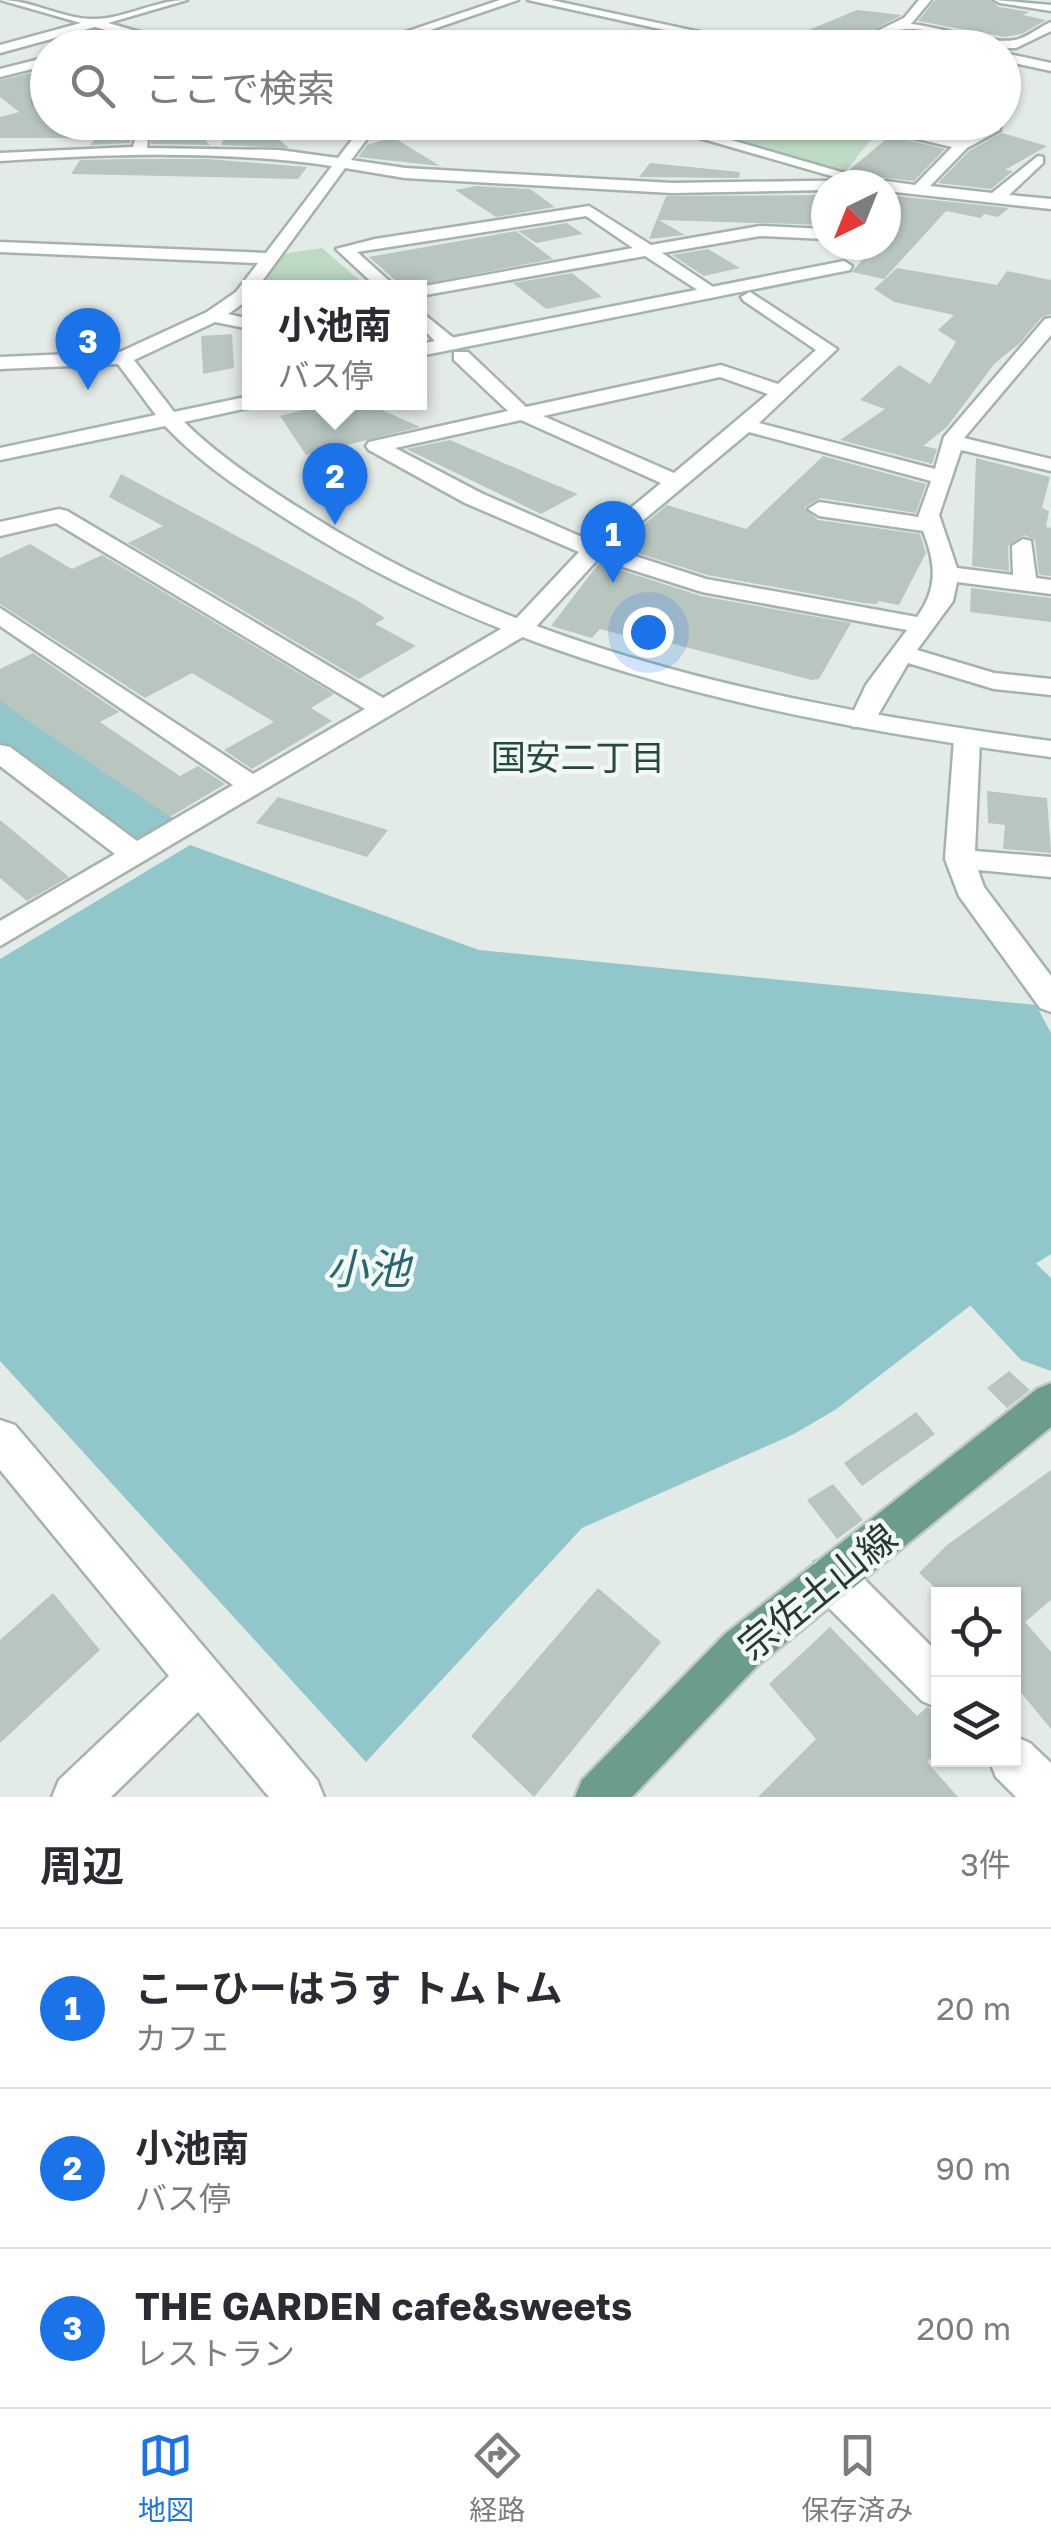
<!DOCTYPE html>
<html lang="ja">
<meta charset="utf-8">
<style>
:root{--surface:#fff;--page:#f7f7f7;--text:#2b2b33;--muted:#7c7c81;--line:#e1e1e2;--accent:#1a73e8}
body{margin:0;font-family:"Golos Text","Noto Sans JP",sans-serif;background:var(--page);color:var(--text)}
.controls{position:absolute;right:30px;bottom:30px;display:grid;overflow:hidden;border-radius:0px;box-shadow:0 2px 8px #0004}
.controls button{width:90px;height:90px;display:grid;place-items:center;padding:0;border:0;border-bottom:2px solid var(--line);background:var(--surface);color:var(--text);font:50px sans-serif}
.compass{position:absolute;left:811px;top:170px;width:90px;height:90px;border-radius:50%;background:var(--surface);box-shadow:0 2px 8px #0004;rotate:223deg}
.you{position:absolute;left:648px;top:632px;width:35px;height:35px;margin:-25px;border:8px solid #fff;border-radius:50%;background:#1a73e8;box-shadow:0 0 0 15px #1a73e833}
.badge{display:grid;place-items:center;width:65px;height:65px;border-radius:50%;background:var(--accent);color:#fff;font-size:32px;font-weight:700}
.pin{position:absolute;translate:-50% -82px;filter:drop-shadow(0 2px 5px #0008)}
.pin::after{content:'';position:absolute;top:52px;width:35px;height:30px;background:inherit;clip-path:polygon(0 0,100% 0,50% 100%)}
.popup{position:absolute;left:242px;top:280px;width:185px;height:130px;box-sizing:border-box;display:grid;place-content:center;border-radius:0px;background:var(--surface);filter:drop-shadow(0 2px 8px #0005);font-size:32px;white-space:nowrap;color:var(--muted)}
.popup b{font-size:38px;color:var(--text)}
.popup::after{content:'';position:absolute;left:50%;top:100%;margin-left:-20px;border:20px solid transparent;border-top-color:var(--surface)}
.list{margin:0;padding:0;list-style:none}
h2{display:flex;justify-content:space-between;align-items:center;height:130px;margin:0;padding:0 40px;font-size:42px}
h2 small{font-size:32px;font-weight:400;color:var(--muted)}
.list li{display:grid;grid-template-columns:65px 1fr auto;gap:30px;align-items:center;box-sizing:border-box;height:160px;padding:0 40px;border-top:2px solid var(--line)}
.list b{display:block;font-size:38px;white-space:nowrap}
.list p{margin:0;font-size:32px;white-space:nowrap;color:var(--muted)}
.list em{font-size:32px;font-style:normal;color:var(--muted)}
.icon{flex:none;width:55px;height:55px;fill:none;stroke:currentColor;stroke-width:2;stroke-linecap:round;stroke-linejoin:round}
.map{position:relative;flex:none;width:1051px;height:1797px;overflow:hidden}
.search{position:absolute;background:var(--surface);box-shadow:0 2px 8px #0004;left:30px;right:30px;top:30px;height:110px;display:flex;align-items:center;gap:25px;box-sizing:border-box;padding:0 35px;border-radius:55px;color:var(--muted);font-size:38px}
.sheet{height:610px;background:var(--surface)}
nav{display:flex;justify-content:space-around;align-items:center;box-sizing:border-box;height:140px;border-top:2px solid var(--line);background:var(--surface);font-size:28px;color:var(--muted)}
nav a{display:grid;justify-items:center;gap:5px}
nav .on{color:var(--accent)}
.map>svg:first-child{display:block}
.green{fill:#bedac4}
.water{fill:#91c6cb}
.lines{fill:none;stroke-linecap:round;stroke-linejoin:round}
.river{fill:#91c6cb;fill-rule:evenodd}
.building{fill:#b9c6c0}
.street-casing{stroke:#a6b3ad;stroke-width:5}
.secondary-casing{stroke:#a2b6ae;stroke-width:5}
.primary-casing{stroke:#c2c8c6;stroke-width:5}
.street{fill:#fff;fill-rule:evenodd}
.secondary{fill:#fff;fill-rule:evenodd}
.primary{fill:#6c9c8d;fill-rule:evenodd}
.labels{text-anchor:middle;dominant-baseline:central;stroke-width:9;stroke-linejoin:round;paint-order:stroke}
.neighbourhood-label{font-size:35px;fill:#224b3e;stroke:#f3f8f5}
.near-street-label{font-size:38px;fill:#243b33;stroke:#f3f8f5}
.near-water-label{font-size:42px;font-style:italic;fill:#256971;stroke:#f3f8f5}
</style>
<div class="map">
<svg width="1051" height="1797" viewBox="0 0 1051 1797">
<rect width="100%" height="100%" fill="#e3ebe7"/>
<path class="green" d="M862,122l20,4 -38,47 -188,-50z
M322,248l45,39 -106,1 21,-34z"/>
<path class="water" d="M190,845l289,105 557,55 15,28v221l-76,48 -140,108 -41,24 -212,94 -216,234 -366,-401v-402z"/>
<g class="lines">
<path class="river" d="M0,700l20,5 145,102 9,14 -9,14 -22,6 -22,-6 -121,-91z
M942,1189l28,10 81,79v93l-30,-11 -107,-115 -12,-23 12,-23z"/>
</g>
<path class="building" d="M935,0h55l9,7 31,5 -7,3 23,5 -24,14 -17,3 -87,-16z
M857,10l45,5 -64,33 -63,-4z
M915,33l23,3 38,11 -111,1 31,-13z
M43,70l5,2v22l-14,2 -4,8 18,6v12h21l26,16h-95v-21l19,-5 -19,-15v-17z
M109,122h17l7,11 -3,10 -40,2z
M149,122h39l22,23 -59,-1z
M918,122h40l20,5 -19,9 -50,-10z
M261,124l28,24 -68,-3 6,-16z
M1002,133l45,13 -42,24 8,1 -22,18 -53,-6 31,-32z
M890,136l55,13 -31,32 -63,-7 -2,-4z
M393,137l47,29 -82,-9 9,-12z
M124,159h84l99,8 -9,12 -227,-5 9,-14z
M650,163l90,9 -1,6 -100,-1z
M476,186l54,3 25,18 -59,10 -41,-27z
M826,195v30l-167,-5 26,15 -36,4 17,-43z
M886,195l123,13 -11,9 -14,-3 -3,4 -35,-7 -62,68 -32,-7 22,-27h12z
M567,223l16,11 -47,9 -18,-12z
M516,231l37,28 -149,29 -35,-31z
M708,249l32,19 -36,8 -32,-21z
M897,268l100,17 10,-14 44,9v34l-9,3 -23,27 -24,19 -48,64 -24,19 14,3 -5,15 -92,-24 45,-31 -25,-9 39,-35 31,19 26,-42 -18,-12 16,-15 -60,-13 -20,-13z
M572,273l30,24 -56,12 -33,-26z
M232,334l2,34 -31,6 -2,-38z
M333,402h31l56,25 -114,28 -26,-39z
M450,440l84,36 44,18 -37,20 -135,-65z
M823,456l103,28 -10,29 -96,-15 -16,10 14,12 102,14 6,19 -27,52 -21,-4 -1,3 -14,-1 -156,-28 -89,-28 49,-42 79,24z
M976,458l74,19 -8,31 7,3 -3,16 5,1v48l-12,-1 -4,-35 -11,-5 -16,11 1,25 -37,-5z
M121,474l237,127 27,17 -10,6 41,22 -57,33 -231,-136 35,-17 -54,-29z
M30,544l42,25 30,-14 232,139 -23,14 21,13 -80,48 -28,-19 50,-28 -82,-49 -47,25 -145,-94v-46z
M599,563l102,33 150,27 -32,56 -7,1 -142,-37 -3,3 -67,-17 -8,9 -41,-12z
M971,588l80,10v24l-81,-10z
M33,653l86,59 -19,10 80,54 18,-10 27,18 -55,33 -146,-99 -24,-18v-31z
M987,791l60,7 4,55 -48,-4 2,-24 -17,-2z
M278,797l110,33 -21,27 -111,-34z
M0,820l69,57 -42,24 -27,-23z
M1009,1371l21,19 -23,18 -20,-20z
M916,1412l19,22 -73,52 -18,-23z
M1051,1470v130l-26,22 26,30v77l-37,-45v-90h-72l-23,-21 28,-28z
M833,1484l30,36 -26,19 -30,-39z
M598,1588l63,54 -127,155 -63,-61z
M53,1593l47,57 -100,93v-103z
M830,1627l87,89 10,-9 11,5v39l-11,11 31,35h-200l58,-58 -47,-55z"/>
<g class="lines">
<defs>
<path id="street" d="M0,0c32,0 62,19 93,19 29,1 62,-19 94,-19l-79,23 88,25h-23l-78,-21 -95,26v-8l81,-22z
M500,0h18l-140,48h-20z
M528,0h23l223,48h-27z
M919,0h12l-20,24c29,3 80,21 104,16 12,-2 24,-13 36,-18v9l-35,17h-37l3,-3c-25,-7 -62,-21 -87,-14 -20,6 -32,17 -53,17l62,-30z
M994,0l57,5v6l-51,-8z
M1004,53l47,10v8l-47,-10z
M48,57v8l-48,12v-8z
M48,98v8l-15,-3 2,-3z
M129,122h15l5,6 -2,20 132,2 59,8 23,-30 -10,-6h20l5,5 -25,33 54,8 267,15 199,-3 8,5h-53v5l-154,3 -267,-15 -60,-10 -88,120h-7l-2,12 -20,14 22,5v10l-35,-7 -81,38 33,43 -10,6 -7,-2 -32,-43 -118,5v-12l120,-5 87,-40 29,-20 22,-29 -258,-11v-10l266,11 66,-87c-109,-16 -223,-12 -332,-5v-8l133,-6 4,-15z
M644,122h25l179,52 -13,3z
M995,123l5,1v6l-33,18 -37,38 62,7 46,-37 5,1v6l-34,32 42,4v10l-165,-18v-6h-7l7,-4 29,4 37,-38 -64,-15v-6l72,14z
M589,206l62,39 109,-19 66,3v10l-66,-3 -98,17 54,36 3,4 -9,5 -65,-42 -225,40v-8h-6l219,-40 -47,-32 -229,36 40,36h-19l-42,-39 39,-10z
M750,292l87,57 -78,74 176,46 9,-32 101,-118 6,-1v17l-87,103 87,21v12l-90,-21 -22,65 18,53 56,7 -1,-29 11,-7 8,2 5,37 15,2v14l-94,-12 -4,19 -36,49 77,23 57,6v16l-57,-6 -86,-26 -37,64h-18l-4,-6 17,-36 41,-55 -205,-38 -104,-33 -67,73 -531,314v-25l115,-67 -115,-88v-21l10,2 127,94 96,-56 -233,-159v-18l253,166 112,-65 -309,-186 -56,13v-14l59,-13 8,2 316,187 130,-76 66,-70 -114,-49 -96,-53 -3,-4 3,-4 139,-31 -54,-51v-8h14l58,55 195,-42 57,19 38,-34 -72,-49 -3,-4zM720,377l48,17 -94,79 -131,-57zM521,420l140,63 -70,58 -110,-48 -86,-45zM749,432l182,49 -13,36 -99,-15 -11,7 11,7 104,15c13,33 15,57 -6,86l-211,-38 -96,-31z
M420,311l36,29v8h-14l-22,-22z
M967,732l13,8 -5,111 76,6v20l-73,-7 6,17 67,89v36l-11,-4 -81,-112 -14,-37 9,-119z
M0,1420l15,5 302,355 7,17h-55l-71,-85 -87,85h-59l7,-17 110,-104 -169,-206z
M831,1556l16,6 91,91v55l-16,-7 -107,-107 -6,-16 6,-16z
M1014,1736l16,7 21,20v34h-35l-20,-20 -7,-17h25z"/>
<path id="secondary" d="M844,261l8,5 -2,4 -430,86v-12z
M250,396v6h10l-3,4 -73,16c38,37 83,66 128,94 221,140 483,191 739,225v16c-264,-35 -533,-89 -760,-235 -44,-28 -90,-58 -126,-96l-165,34v-12l156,-33 -9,-12 3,-4h14l10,13z"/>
<path id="primary" d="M1051,1383v44l-294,239 -125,131h-57l7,-17 143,-146 312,-245z"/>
</defs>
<use href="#street" class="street-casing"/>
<use href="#secondary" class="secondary-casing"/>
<use href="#primary" class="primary-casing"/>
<use href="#street" class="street"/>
<use href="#secondary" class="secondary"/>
<use href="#primary" class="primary"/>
</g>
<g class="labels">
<g class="neighbourhood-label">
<text x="578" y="757">国安二丁目</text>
</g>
<g class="near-street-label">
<text transform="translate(817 1591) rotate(-39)">宗佐土山線</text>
</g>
<g class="near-water-label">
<text x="368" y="1268">小池</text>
</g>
</g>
</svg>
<div class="controls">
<button><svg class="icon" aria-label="locate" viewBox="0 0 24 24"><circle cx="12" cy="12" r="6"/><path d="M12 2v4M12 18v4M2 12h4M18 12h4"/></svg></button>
<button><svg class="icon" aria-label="layers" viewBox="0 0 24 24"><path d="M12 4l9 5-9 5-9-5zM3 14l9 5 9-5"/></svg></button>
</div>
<svg class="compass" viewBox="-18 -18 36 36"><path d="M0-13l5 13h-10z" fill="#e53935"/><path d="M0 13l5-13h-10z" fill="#7c7c81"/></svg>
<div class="you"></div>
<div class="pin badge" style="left:613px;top:583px">1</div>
<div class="pin badge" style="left:335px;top:525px">2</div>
<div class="popup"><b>小池南</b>バス停</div>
<div class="pin badge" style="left:88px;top:390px">3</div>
<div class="search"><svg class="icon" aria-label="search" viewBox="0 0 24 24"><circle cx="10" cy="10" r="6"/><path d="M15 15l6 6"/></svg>ここで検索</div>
</div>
<section class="sheet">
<h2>周辺<small>3件</small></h2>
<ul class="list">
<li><span class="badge">1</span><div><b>こーひーはうす トムトム</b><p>カフェ</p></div><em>20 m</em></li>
<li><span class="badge">2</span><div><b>小池南</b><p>バス停</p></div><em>90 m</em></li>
<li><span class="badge">3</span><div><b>THE GARDEN cafe&amp;sweets</b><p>レストラン</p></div><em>200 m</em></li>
</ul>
</section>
<nav>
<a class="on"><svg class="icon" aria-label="map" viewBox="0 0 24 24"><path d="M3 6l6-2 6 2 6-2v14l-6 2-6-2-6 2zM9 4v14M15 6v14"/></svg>地図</a>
<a><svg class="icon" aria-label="directions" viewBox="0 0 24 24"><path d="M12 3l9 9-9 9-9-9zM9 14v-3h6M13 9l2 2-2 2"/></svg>経路</a>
<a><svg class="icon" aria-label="saved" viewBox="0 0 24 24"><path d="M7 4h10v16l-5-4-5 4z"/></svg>保存済み</a>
</nav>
